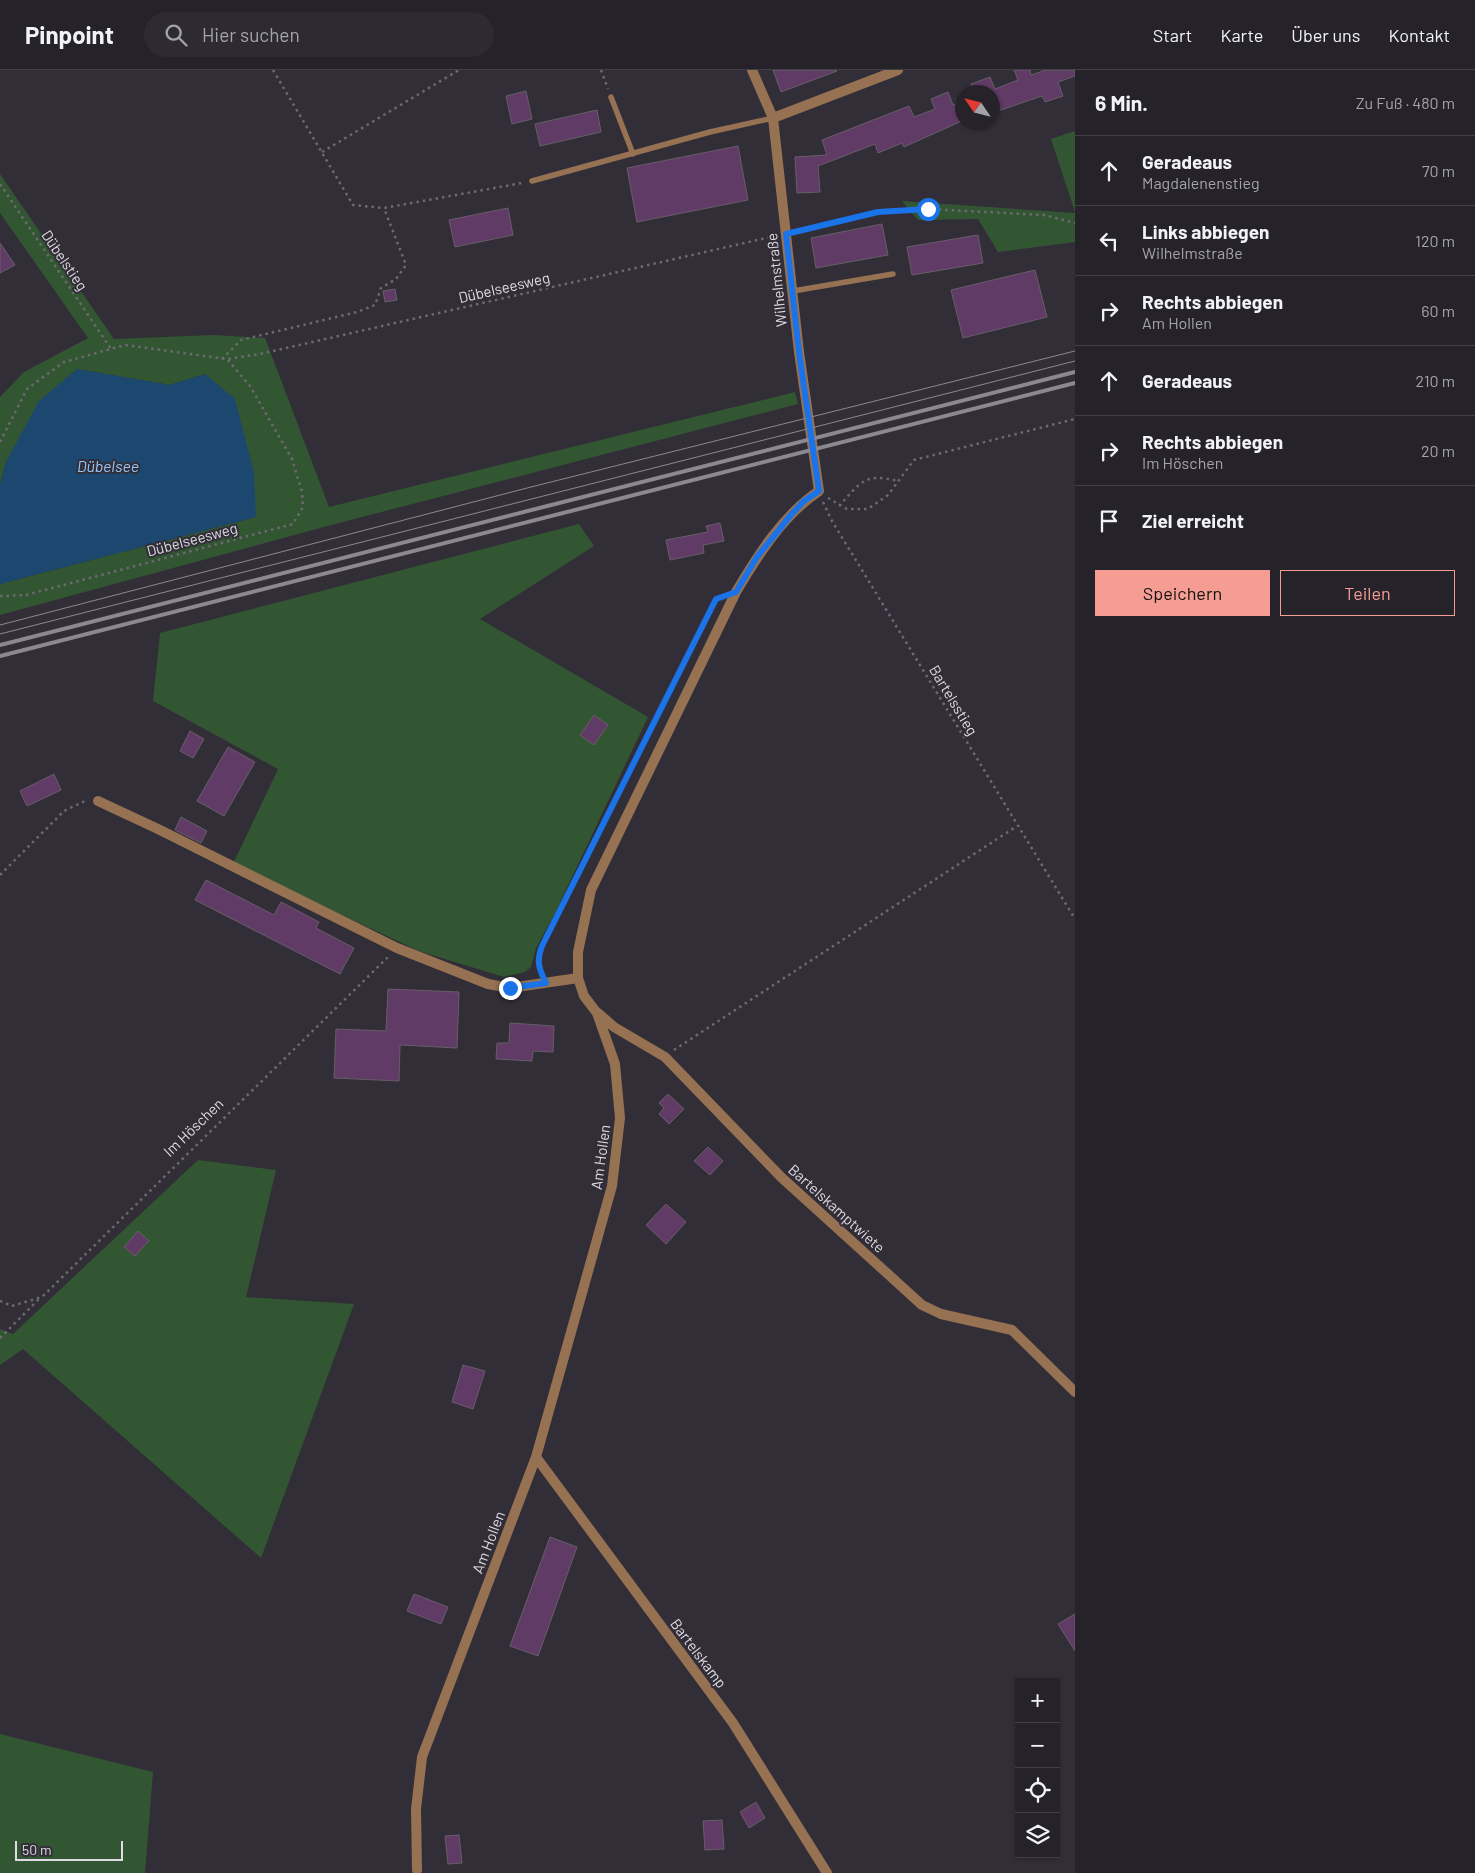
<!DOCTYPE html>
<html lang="de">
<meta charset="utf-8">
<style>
:root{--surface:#26222a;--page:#2e2a32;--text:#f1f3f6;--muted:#a4a4a8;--line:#423f47;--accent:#f59c93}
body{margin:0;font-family:Barlow,sans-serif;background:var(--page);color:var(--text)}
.controls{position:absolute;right:15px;bottom:15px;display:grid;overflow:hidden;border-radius:0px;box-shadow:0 1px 4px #0004}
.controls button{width:45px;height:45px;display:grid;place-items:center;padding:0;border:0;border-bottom:1px solid var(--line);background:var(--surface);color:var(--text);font:25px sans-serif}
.compass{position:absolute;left:955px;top:15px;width:45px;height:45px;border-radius:50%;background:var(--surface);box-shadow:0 1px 4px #0004;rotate:305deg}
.scale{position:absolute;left:15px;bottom:12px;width:108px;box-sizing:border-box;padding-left:5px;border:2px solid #dedbe2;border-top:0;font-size:14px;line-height:18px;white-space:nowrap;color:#dedbe2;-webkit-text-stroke:4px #322e38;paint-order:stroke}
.stop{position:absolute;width:15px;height:15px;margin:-11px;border:4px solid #1a73e8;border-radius:50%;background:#fff}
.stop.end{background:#1a73e8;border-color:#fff;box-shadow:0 1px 5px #0008}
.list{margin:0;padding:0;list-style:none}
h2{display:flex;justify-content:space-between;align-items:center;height:65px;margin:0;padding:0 20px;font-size:21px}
h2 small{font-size:16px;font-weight:400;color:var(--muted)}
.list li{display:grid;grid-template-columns:32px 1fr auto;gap:15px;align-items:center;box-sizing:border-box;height:70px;padding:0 20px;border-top:1px solid var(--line)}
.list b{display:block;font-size:19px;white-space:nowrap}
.list p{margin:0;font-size:16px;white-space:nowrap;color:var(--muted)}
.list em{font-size:16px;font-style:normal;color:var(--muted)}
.actions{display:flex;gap:10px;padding:15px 20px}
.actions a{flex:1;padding:11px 0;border:1px solid var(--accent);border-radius:0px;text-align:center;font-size:18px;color:var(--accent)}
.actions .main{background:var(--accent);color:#111}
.icon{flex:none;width:28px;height:28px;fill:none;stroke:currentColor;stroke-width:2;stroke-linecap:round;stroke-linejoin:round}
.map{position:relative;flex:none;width:1075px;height:1803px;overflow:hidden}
header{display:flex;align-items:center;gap:30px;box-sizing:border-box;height:70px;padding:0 25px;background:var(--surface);border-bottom:1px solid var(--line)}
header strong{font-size:24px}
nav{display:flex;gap:28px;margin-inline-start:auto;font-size:18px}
.search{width:350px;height:45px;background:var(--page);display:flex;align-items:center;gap:12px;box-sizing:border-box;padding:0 18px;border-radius:28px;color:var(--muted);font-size:19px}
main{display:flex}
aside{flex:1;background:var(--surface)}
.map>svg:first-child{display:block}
.green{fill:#335632}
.water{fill:#1c4870}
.building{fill:#603b66;stroke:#675e68}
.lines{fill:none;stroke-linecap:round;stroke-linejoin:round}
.path{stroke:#6d6972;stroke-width:2.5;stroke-dasharray:2.5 4;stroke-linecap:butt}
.lane{stroke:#967152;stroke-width:5.5}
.street{stroke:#967152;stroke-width:10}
.tram{stroke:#8c8891;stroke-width:1}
.rail{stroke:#8c8891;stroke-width:4}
.route{stroke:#1a73e8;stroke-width:6}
.labels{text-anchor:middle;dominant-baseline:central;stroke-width:4;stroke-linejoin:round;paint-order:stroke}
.street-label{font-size:15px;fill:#dedbe2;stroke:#322e38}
.water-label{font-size:16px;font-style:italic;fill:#95c8fc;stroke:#322e38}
</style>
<header>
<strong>Pinpoint</strong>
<div class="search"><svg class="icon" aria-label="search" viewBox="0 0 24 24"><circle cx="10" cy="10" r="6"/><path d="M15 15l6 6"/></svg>Hier suchen</div>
<nav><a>Start</a><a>Karte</a><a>Über uns</a><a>Kontakt</a></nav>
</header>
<main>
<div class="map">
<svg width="1075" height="1803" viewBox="0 0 1075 1803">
<rect width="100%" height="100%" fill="#322e38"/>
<path class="green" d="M1075,61v81l-24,-73z
M0,104l114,165 100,-4 51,3 64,169 466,-115 3,12 -463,120 -335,91v-31l256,-67 -51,-143 -35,11 -93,-16 -71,93 -6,23v-88l24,-25 64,-34 -88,-125z
M902,131l173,12v29l-77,10 -20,-33 -60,1z
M579,454l15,22 -114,73 168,98 -93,196 -19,35 -5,19 -6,5 -21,5 -85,-26 -186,-87 45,-95 -125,-68 7,-68z
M198,1090l78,10 -30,127 108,7 -93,254 -238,-209 -23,16v-36l13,5z
M0,1664l153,38 -8,101h-145z"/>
<path class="water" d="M77,299l93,16 35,-11 30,25 19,73 2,45 -256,67v-99l6,-23 33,-61z"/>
<path class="building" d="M773,0h63l1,1 -56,21z
M1014,0h16l1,5 15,-5h29v6l-17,6 5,14 -18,6 -3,-6 -50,17v-21h-17l-4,-8 19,-7 5,12 23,-9z
M526,21l6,28 -20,5 -6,-28z
M948,22l5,13 9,-4v20l-58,26 -2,-4 -24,10 -3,-9 -57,22 2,26 -23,1 -2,-36 32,-2 -5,-15 87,-34 5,11 21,-8 -4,-10z
M597,40l4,22 -61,14 -5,-22z
M738,76l10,54 -111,22 -10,-54z
M508,138l5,27 -58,12 -6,-27z
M882,154l6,31 -72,13 -5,-30z
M978,165l5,28 -71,12 -5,-28z
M0,173l15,22 -15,8z
M1035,200l12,47 -84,21 -12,-48z
M395,219l2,11 -12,2 -2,-11z
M720,453l4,18 -21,4 1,8 -34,7 -4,-20 42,-8 -2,-6z
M594,645l14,10 -14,20 -14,-10z
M190,661l14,8 -11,19 -13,-7z
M228,677l27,15 -31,54 -27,-15z
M54,704l7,16 -34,16 -7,-15z
M181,747l26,14 -6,12 -26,-13z
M206,810l68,35 7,-13 38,20 -3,6 38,20 -14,26 -145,-74z
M388,919l71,3 -2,56 -57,-3 -1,36 -65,-3 2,-49 50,2z
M510,953l44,3 -1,26 -20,-1 -1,10 -36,-2 1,-16h12z
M668,1024l16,15 -15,15 -10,-10 5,-6 -5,-5z
M708,1077l15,14 -13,14 -16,-14z
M666,1134l20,18 -20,22 -20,-19z
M138,1161l11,10 -14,15 -11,-9z
M463,1295l22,6 -12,38 -21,-7z
M550,1467l27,10 -39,109 -28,-10z
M414,1524l34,13 -7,17 -34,-13z
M1075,1544v37l-17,-27z
M756,1732l9,16 -16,10 -9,-16z
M722,1750l2,29 -19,1 -2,-29z
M459,1765l3,28 -14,1 -3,-28z"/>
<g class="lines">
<path class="path" d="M273,0l80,135 31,3 138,-25
M601,0l7,19
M322,82l137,-82
M0,114l111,165
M798,161l80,-19 50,-3 116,6 31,8
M222,289l19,-19 116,-28 18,-7 6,-17 15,-9 10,-14 -22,-57
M0,372l27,-53 37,-27 61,-17 102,14 33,-5 515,-118
M828,428l19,11h21l20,-14 26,-35 161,-41
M823,432l9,19 243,398
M839,436c21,-23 26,-34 58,-25
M0,526l26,-1 267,-71 10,-17 -1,-15 -10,-33 -42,-73 -23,-27
M0,805l64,-64 23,-11
M541,902c-5,-10 -3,-16 1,-26l174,-347 3,-1
M674,980l343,-224
M0,1231l12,5 30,-9 347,-341
M0,1268l40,-40"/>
<path class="lane" d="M611,27l22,57
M532,111l178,-49 63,-14
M793,221l100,-17"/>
<path class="street" d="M773,48l125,-48
M98,731l60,28 239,119 91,36 22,4 68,-10
M598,943l16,14 51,30 116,120 141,128 19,9 71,16 63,62
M536,1387l197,266 94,150
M417,1800l-1,-61 6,-52 114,-300 76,-271 8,-68 -5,-54 -18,-51 -13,-17 -6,-18v-26l13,-62 145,-298c22,-37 47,-77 83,-101l-20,-139 -26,-234 -21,-48"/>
<path class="tram" d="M0,555l531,-138 544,-136
M0,564l1075,-273"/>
<path class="rail" d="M0,575l1075,-273
M0,586l1075,-273"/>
</g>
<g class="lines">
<path class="route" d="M510,918l36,-5c-7,-14 -10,-22 -4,-37l174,-347 20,-7 21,-35 33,-41 14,-15 15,-10 -20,-139 -13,-118 92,-22 50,-3"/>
</g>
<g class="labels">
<g class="street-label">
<text transform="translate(65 190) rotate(56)">Dübelstieg</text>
<text transform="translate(776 210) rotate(-96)">Wilhelmstraße</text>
<text transform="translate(504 217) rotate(-13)">Dübelseesweg</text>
<text transform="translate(192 469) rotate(-15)">Dübelseesweg</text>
<text transform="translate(954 630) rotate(59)">Bartelsstieg</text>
<text transform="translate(193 1057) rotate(-44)">Im Höschen</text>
<text transform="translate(600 1087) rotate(-82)">Am Hollen</text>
<text transform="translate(837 1138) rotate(42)">Bartelskamptwiete</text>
<text transform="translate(488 1472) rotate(-69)">Am Hollen</text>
<text transform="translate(699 1583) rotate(53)">Bartelskamp</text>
</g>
<g class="water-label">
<text x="108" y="395">Dübelsee</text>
</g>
</g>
</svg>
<div class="controls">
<button>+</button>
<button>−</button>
<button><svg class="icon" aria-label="locate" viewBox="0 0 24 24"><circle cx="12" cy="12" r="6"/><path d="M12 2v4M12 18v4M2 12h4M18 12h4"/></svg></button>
<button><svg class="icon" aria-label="layers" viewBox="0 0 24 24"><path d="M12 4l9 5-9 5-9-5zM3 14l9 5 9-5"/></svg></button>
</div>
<svg class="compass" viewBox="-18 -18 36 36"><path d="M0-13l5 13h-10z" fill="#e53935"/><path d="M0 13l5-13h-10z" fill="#a4a4a8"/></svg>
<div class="scale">50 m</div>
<div class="stop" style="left:928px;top:139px"></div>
<div class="stop end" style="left:510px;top:918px"></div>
</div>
<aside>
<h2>6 Min.<small>Zu Fuß · 480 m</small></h2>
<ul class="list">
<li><svg class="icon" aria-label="ahead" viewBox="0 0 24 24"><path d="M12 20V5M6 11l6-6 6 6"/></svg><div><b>Geradeaus</b><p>Magdalenenstieg</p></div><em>70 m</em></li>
<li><svg class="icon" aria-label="left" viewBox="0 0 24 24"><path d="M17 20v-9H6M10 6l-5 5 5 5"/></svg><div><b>Links abbiegen</b><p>Wilhelmstraße</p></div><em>120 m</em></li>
<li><svg class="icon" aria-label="right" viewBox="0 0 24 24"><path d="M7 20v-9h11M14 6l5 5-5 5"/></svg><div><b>Rechts abbiegen</b><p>Am Hollen</p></div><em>60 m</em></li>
<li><svg class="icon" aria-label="ahead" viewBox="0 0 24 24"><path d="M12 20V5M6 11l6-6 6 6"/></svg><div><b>Geradeaus</b></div><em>210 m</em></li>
<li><svg class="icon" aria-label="right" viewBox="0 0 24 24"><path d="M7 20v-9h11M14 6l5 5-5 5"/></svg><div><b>Rechts abbiegen</b><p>Im Höschen</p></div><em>20 m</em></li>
<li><svg class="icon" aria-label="arrive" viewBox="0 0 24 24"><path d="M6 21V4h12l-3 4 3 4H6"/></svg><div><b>Ziel erreicht</b></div></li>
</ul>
<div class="actions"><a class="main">Speichern</a><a>Teilen</a></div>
</aside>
</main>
